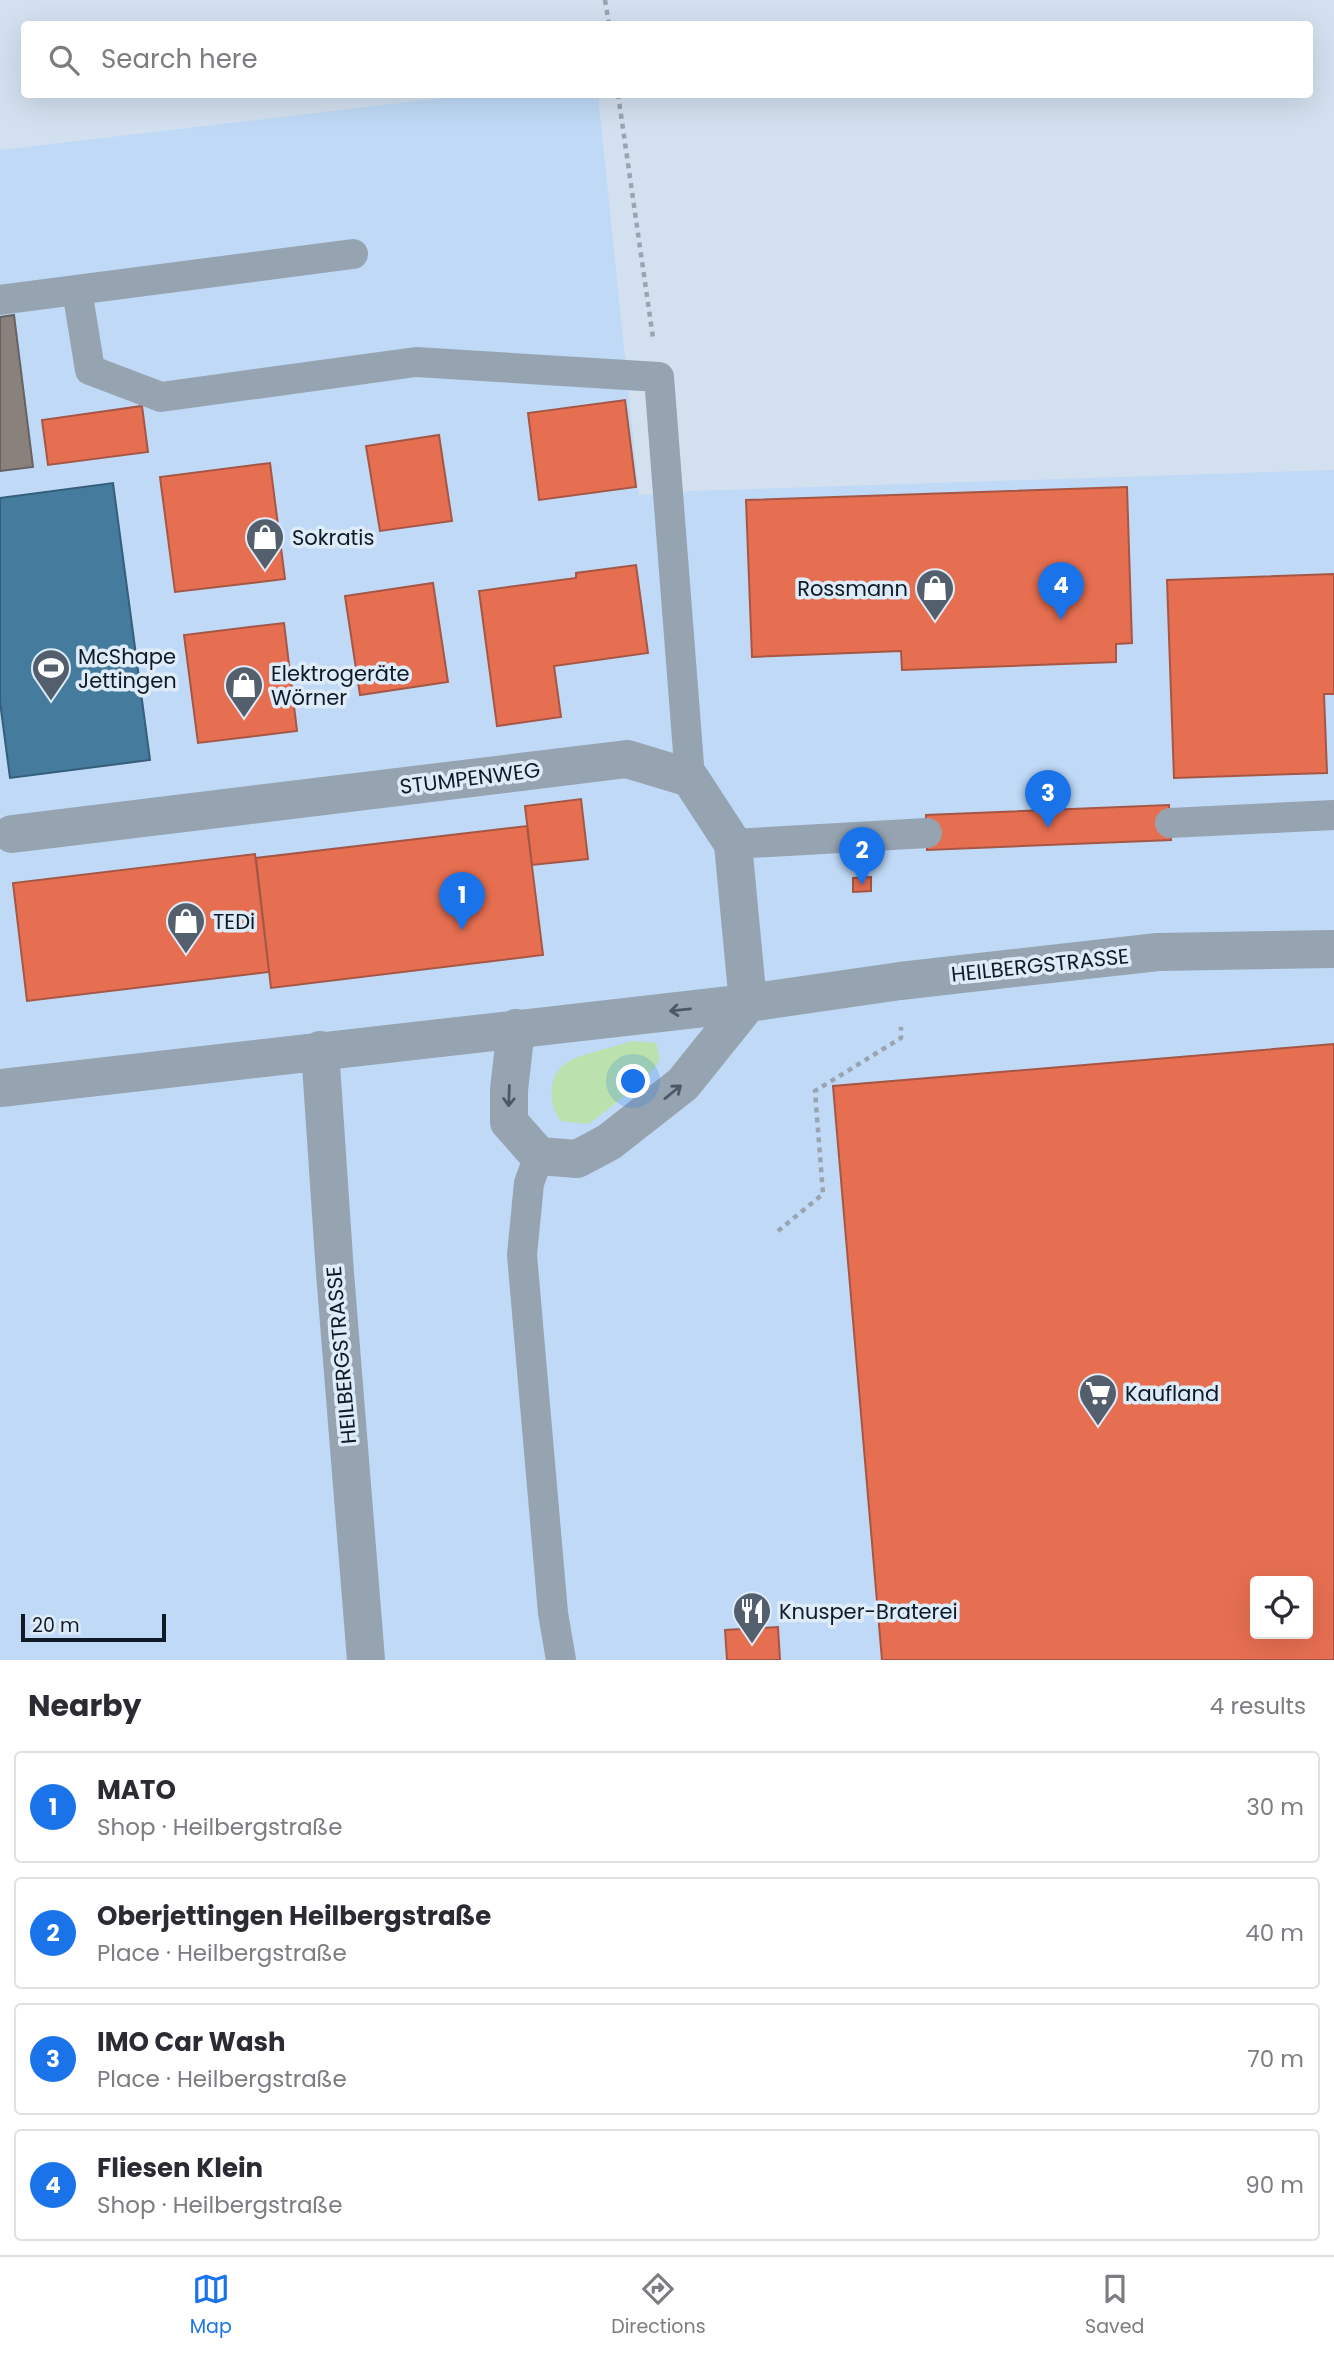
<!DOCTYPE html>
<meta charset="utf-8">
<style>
:root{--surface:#fff;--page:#f2f2f3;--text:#2b2b33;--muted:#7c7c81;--line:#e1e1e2;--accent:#1a73e8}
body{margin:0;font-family:Poppins,sans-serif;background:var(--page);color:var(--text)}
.controls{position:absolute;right:21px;bottom:21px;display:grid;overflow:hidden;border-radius:7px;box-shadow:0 7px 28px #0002}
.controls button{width:63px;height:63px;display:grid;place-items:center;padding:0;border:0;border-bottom:2px solid var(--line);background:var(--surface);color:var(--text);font:35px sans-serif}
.scale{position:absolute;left:21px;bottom:18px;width:145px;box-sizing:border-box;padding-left:7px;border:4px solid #0f1a27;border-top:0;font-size:19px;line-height:24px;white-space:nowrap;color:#0f1a27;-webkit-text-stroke:5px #deebf9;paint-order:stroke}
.you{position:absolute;left:634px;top:1082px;width:24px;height:24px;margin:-18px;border:5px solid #fff;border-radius:50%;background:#1a73e8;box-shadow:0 0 0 10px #1a73e833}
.badge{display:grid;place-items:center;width:46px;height:46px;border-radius:50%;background:var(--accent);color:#fff;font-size:23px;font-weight:700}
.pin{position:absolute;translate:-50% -58px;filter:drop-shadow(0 2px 4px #0008)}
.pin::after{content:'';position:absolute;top:37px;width:24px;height:21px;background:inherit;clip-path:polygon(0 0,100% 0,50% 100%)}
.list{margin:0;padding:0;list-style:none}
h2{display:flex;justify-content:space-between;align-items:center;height:91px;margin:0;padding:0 28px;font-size:30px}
h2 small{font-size:23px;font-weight:400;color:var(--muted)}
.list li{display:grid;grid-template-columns:46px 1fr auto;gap:21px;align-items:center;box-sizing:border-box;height:112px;margin:0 14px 14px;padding:0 14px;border:2px solid var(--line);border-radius:7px}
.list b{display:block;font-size:26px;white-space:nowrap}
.list p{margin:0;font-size:23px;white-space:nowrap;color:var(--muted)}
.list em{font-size:23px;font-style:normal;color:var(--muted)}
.icon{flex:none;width:38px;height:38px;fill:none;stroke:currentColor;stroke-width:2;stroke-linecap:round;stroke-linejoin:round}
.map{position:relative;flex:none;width:1334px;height:1660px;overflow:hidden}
.search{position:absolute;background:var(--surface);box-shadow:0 7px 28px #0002;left:21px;right:21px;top:21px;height:77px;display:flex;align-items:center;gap:18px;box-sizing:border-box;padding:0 24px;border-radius:7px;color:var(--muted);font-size:26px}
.sheet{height:595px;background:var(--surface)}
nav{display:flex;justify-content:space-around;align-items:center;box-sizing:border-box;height:98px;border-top:2px solid var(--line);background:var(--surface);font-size:19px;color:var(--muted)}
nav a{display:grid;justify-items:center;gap:4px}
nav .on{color:var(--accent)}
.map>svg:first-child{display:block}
.built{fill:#bfd9f6;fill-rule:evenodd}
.green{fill:#bbe1ac}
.shops{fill:#e76f51;stroke:#a65644;stroke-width:2;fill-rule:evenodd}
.public{fill:#457b9d;stroke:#355e7a;stroke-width:2}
.industry{fill:#8a817c;stroke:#656262;stroke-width:2}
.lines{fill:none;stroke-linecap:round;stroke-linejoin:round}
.path{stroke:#99a4b0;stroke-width:4.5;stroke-dasharray:5 5;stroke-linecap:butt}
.service{stroke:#96a3b1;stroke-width:30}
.minor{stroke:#96a3b1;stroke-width:38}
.oneway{stroke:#4c5865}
.labels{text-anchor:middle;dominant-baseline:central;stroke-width:7;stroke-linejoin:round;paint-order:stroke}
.poi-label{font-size:21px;fill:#0f1a27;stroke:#deebf9;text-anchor:start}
.street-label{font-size:21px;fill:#0f1a27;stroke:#deebf9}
</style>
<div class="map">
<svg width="1334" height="1660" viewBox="0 0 1334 1660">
<rect width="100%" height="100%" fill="#d3e0ef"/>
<path class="built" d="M468,95h130l41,400 54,-4 641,-21v1190h-1334v-1510zM1255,1581h53v53h-53z"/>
<path class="green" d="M632,1041l24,2c1,5 4,13 3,17 -3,14 -58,55 -71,64l-27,-3c-13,-16 -14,-48 7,-59 15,-9 47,-15 64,-21z"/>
<path class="shops" d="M625,400l11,87 -97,13 -11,-87z
M142,406l6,46 -100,13 -6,-45z
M439,435l13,86 -72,10 -14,-85z
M270,463l15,116 -110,13 -15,-115z
M1127,487l5,156 -16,1v18l-214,8 -1,-19 -149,6 -6,-157z
M636,565l12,88 -94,13 7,51 -64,9 -18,-135 97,-13v-5z
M1334,574v120h-10l3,79 -153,5 -7,-198z
M433,583l15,99 -88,13 -15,-99z
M284,623l13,108 -99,12 -14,-108z
M581,799l7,60 -56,6 -7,-59z
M1169,805l2,35 -244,10 -1,-35z
M527,826l16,129 -272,33 -15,-130z
M255,854l14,118 -242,29 -14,-118z
M871,877v14l-18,1v-14z
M1334,1044v616h-452l-49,-574zM1255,1581h53v53h-53z
M778,1627l2,33h-53l-2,-30z"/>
<path class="public" d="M113,483l37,277 -140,18 -10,-76v-204z"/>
<path class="industry" d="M14,315l19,152 -33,4v-154z"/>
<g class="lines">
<path class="path" d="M605,0l4,24
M618,94l35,244
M778,1231l45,-37 -8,-103 86,-53v-11"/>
<path class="service" d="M77,290l13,80 71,27 255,-35 243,15 31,401
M0,300l353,-46
M1170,823l164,-8
M733,844l194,-11
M539,1156l-10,27 -7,72 31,358 8,47"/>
<path class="minor" d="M12,834l615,-75 63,19 43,66 15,159
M516,1028l-7,62v32l30,34 38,3 32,-17 74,-58 65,-81
M320,1050l15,223 31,387
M0,1088l748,-85 152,-22 258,-29 176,-3"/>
</g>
<defs><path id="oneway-shaft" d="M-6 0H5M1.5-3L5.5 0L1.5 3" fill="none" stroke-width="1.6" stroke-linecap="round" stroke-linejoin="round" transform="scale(1.75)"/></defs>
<g class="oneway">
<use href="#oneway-shaft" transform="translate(680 1010) rotate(174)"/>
<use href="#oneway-shaft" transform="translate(673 1092) rotate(-39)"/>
<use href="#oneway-shaft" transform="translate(509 1096) rotate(92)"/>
</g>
<defs>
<symbol id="shop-pin" viewBox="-11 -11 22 30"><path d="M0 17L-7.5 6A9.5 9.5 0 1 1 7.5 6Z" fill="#545f6d" stroke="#deebf9"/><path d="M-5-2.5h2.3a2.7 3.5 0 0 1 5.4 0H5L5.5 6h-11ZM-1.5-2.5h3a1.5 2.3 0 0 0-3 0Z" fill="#fff"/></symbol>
<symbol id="stadium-pin" viewBox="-11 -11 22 30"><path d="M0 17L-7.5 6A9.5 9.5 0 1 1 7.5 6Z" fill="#545f6d" stroke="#deebf9"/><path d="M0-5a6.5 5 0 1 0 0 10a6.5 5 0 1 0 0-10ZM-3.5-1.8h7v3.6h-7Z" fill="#fff"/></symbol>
<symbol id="supermarket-pin" viewBox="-11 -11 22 30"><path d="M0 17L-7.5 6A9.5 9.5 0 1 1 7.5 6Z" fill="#545f6d" stroke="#deebf9"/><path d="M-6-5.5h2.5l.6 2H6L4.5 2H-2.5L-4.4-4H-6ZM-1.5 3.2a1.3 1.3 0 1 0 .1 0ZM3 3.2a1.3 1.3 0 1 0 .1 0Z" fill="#fff"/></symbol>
<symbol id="restaurant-pin" viewBox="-11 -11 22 30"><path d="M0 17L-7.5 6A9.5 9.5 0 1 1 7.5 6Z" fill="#545f6d" stroke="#deebf9"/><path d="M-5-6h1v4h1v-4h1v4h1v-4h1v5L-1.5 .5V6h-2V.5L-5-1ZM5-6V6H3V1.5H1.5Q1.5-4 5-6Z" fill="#fff"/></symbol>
</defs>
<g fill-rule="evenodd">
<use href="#shop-pin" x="243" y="515" width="44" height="60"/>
<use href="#shop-pin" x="913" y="566" width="44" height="60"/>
<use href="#stadium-pin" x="29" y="646" width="44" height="60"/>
<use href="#shop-pin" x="222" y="663" width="44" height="60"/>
<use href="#shop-pin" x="164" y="899" width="44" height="60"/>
<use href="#supermarket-pin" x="1076" y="1371" width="44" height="60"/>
<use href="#restaurant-pin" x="730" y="1589" width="44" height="60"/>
</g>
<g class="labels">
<g class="poi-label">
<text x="292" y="537">Sokratis</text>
<text x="908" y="588" text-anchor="end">Rossmann</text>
<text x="78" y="656">McShape<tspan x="78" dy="24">Jettingen</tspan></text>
<text x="271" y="673">Elektrogeräte<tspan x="271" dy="24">Wörner</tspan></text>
<text x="213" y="921">TEDi</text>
<text x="1125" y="1393">Kaufland</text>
<text x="779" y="1611">Knusper-Braterei</text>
</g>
<g class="street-label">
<text transform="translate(470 778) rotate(-7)">STUMPENWEG</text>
<text transform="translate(1040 965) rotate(-6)">HEILBERGSTRASSE</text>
<text transform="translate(341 1355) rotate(-95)">HEILBERGSTRASSE</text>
</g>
</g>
</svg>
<div class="controls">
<button><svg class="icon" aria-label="locate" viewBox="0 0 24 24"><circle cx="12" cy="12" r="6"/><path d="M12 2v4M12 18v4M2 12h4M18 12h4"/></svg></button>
</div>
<div class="scale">20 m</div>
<div class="you"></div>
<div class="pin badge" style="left:462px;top:930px">1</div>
<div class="pin badge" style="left:862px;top:885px">2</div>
<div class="pin badge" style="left:1048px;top:828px">3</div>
<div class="pin badge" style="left:1061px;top:620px">4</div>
<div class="search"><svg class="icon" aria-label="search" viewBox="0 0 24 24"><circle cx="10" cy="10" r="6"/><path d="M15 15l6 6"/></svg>Search here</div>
</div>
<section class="sheet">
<h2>Nearby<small>4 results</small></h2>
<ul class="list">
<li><span class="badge">1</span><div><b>MATO</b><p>Shop · Heilbergstraße</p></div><em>30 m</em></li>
<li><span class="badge">2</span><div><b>Oberjettingen Heilbergstraße</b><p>Place · Heilbergstraße</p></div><em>40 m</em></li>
<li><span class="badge">3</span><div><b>IMO Car Wash</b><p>Place · Heilbergstraße</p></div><em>70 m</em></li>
<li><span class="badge">4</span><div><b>Fliesen Klein</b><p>Shop · Heilbergstraße</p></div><em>90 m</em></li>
</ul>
</section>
<nav>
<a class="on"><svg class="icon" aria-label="map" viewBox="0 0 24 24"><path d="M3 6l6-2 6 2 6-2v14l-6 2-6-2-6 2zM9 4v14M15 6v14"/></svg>Map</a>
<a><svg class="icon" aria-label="directions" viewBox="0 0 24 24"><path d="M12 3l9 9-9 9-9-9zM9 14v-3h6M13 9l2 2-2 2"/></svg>Directions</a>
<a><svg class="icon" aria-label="saved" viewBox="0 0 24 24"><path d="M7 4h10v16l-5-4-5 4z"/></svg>Saved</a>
</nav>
